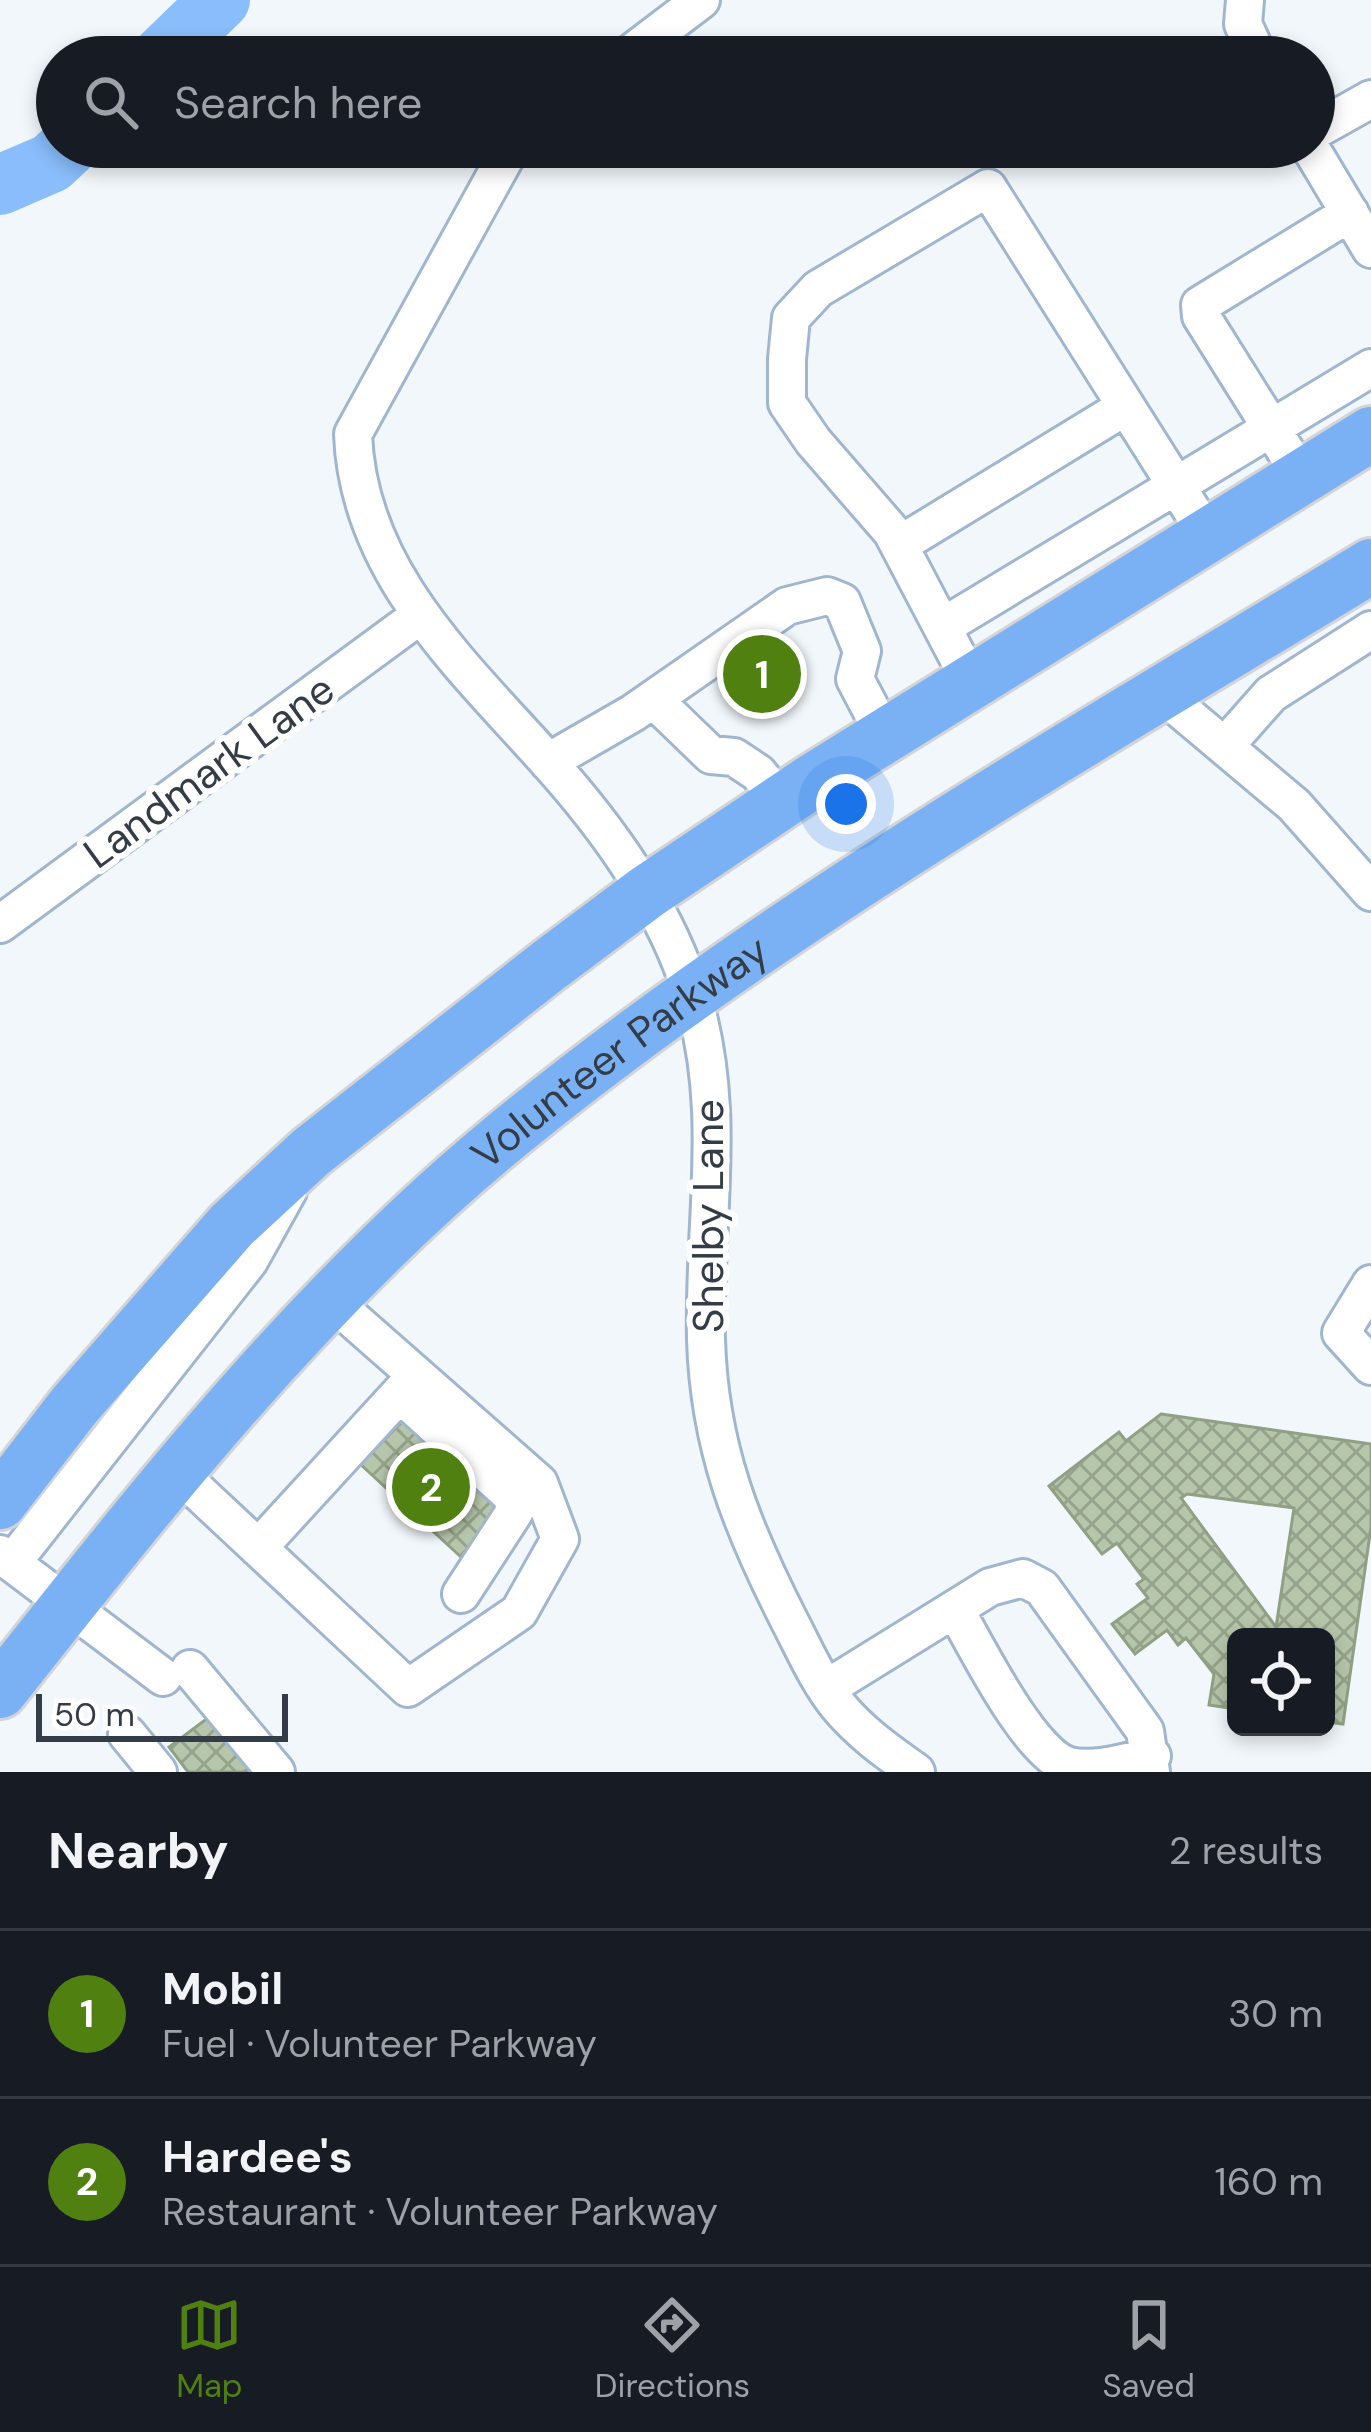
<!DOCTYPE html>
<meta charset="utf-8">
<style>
:root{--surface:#171b24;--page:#242831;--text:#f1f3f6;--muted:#9ea1a6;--line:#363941;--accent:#508010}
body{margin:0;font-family:"DM Sans",sans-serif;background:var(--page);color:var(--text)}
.controls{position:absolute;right:36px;bottom:36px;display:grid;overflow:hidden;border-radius:18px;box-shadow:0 6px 18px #0003}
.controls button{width:108px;height:108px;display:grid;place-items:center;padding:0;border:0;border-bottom:3px solid var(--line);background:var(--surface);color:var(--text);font:60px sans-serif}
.scale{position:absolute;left:36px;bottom:30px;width:252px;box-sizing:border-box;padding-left:12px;border:6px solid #343c47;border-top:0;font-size:33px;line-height:42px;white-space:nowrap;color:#343c47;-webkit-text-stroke:9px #fff;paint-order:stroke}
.you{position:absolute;left:846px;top:804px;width:42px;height:42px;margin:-30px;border:9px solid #fff;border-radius:50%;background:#1a73e8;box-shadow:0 0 0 18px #1a73e833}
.badge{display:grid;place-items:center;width:78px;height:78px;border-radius:50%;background:var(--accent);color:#fff;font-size:39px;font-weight:700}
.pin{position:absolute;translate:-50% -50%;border:6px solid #fff;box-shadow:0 3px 12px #0006}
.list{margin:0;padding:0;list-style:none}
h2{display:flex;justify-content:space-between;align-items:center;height:156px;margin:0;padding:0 48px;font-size:51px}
h2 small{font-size:39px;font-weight:400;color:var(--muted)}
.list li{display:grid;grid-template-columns:78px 1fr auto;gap:36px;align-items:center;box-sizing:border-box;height:168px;padding:0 48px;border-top:3px solid var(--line)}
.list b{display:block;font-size:45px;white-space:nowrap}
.list p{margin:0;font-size:39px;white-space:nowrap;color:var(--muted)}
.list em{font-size:39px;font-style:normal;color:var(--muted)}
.icon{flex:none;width:66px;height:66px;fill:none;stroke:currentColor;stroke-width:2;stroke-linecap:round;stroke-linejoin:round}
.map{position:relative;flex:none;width:1371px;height:1772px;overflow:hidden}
.search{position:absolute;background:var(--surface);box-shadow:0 6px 18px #0003;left:36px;right:36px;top:36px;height:132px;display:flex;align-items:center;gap:30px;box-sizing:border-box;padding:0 42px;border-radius:66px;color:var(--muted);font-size:45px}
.sheet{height:492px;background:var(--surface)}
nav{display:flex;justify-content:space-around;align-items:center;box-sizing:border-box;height:168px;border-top:3px solid var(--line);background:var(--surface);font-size:33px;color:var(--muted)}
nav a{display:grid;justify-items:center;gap:6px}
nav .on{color:var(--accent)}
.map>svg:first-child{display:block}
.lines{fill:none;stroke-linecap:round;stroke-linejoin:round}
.river{stroke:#89bdfb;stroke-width:60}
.building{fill:url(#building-cross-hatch);stroke:#90a084;stroke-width:3;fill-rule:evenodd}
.minor-casing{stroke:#a0b5cf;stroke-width:42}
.highway-casing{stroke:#d2d4d7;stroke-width:60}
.minor{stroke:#fff;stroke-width:36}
.highway{stroke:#7ab1f4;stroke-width:54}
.labels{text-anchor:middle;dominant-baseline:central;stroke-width:12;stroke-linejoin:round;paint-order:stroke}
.street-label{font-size:42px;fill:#343c47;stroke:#fff}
</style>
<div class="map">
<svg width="1371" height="1772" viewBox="0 0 1371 1772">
<defs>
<pattern id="building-cross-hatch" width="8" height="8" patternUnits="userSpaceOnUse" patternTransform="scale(3)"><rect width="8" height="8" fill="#b6c6aa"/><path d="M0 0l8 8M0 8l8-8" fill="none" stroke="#95a28c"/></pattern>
</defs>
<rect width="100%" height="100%" fill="#f2f7fc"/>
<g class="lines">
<path class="river" d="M161,57l59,-57
M0,185l51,-22 17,-16"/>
</g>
<path class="building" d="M1161,1414l210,30v83l-28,197 -17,-2v-85h-90v72l-27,-4 5,-31 -28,-36 -8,7 -11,-15 -32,24 -23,-30 36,-26 -11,-14 7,-5 -27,-36 -15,11 -53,-68 70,-54 7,9zM1187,1494l107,14 -18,119 -95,-129z
M401,1417l103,94 -43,46 -102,-94z
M213,1714l46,58h-71l-19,-25z"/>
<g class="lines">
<defs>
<path id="minor" d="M1245,0l-2,24 15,33
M626,57l75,-57
M1314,131l57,-32
M511,147l-158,287c5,143 118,239 206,340 55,63 105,134 131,214 39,121 13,229 16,351 3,108 36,189 84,283 15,29 29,61 50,86 22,26 48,44 76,64
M1310,147l61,102
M1302,477l-101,-161 -1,-11 150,-92
M899,545l226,-138
M942,627l429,-259
M972,684l-80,-152 -79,-91 -26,-38v-44l4,-41 27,-29 170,-101 220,348
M1162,694l132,111 77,87
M653,699l58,56 23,2 24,16 24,29
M1225,746l46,-52 100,-64
M548,762l85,-49 154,-107 40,-10 15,6 20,49 -7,28 30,57
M0,924l419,-308
M1371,1284l-30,49 30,33
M400,1394l112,102 3,15 -54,83
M176,1471l232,217 111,-76 41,-73 -21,-56 -207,-182
M258,1548l156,-170
M0,1554l163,123
M12,1563l237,-302 39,-70
M955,1609c21,37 75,146 114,157 27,6 57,-4 83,-10
M190,1669l86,103
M827,1688l163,-101 33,-9 19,10 103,143 6,41
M127,1734l31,38"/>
<g id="highway">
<path d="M0,1502l74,-96 158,-181 79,-73 237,-186 99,-74 164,-110 560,-348"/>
<path id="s1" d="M0,1691c153,-194 309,-392 500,-550 269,-222 575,-394 871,-575"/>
</g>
</defs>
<use href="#minor" class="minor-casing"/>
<use href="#highway" class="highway-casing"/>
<use href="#minor" class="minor"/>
<use href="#highway" class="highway"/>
</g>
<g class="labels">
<g class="street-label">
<text transform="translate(209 771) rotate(-36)">Landmark Lane</text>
<text stroke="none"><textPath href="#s1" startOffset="894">Volunteer Parkway</textPath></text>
<text transform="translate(708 1216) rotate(-90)">Shelby Lane</text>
</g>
</g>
</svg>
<div class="controls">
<button><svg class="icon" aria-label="locate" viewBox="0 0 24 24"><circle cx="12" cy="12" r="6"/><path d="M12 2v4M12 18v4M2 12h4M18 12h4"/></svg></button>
</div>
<div class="scale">50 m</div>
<div class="you"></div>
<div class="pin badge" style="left:762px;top:674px">1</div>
<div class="pin badge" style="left:431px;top:1487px">2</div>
<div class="search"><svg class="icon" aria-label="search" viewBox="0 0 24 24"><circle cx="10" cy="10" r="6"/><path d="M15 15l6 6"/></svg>Search here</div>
</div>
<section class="sheet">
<h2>Nearby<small>2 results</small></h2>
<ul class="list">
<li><span class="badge">1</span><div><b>Mobil</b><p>Fuel · Volunteer Parkway</p></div><em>30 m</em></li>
<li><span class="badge">2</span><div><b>Hardee's</b><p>Restaurant · Volunteer Parkway</p></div><em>160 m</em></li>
</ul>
</section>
<nav>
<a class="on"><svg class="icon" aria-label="map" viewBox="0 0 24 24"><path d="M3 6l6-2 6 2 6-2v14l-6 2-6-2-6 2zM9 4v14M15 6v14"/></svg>Map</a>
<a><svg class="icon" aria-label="directions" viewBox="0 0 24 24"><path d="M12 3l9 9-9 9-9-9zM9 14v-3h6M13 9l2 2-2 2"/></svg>Directions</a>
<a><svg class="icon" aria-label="saved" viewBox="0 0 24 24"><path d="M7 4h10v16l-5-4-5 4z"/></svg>Saved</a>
</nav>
